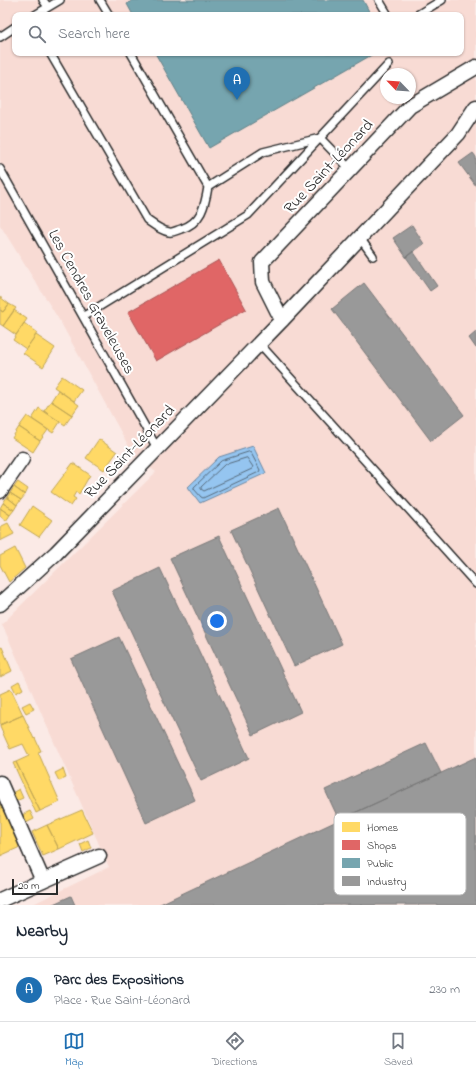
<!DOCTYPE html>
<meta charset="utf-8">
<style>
:root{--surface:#fff;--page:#f6f6f7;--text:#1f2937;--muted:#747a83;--line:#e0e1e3;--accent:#1f6fb2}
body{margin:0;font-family:"Indie Flower",sans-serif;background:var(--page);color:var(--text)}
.compass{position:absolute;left:380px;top:68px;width:36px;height:36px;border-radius:50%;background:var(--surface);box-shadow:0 1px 3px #0004;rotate:295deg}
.scale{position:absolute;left:12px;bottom:10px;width:46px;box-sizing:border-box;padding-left:4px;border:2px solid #2b2b2b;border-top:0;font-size:11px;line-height:14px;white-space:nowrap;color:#2b2b2b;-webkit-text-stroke:3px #fff;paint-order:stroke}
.you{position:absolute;left:217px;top:621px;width:14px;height:14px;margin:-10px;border:3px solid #fff;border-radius:50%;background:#1a73e8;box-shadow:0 0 0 6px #1a73e833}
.badge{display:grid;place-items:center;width:26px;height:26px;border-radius:50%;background:var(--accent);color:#fff;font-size:13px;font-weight:700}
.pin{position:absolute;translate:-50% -33px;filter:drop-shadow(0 1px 2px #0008)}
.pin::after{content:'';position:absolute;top:21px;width:14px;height:12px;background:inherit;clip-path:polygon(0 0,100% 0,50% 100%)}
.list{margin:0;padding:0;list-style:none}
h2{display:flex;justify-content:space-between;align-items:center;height:52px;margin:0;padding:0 16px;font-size:17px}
h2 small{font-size:13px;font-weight:400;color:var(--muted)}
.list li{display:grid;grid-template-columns:26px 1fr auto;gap:12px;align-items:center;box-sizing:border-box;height:64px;padding:0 16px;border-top:1px solid var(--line)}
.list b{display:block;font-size:15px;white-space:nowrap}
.list p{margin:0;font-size:13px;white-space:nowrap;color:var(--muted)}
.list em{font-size:13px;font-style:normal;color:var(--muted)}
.icon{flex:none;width:22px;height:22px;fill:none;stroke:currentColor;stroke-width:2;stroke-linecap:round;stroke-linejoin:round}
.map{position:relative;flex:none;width:476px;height:905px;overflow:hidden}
.search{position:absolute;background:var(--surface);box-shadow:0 1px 3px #0004;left:12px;right:12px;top:12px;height:44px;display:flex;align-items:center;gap:10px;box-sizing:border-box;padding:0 14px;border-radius:8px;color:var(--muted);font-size:15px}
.sheet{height:116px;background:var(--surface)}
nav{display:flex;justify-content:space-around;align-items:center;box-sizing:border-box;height:56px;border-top:1px solid var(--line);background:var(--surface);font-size:11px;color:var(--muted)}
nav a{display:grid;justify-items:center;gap:2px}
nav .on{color:var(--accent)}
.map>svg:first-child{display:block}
.built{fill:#f8dbd4;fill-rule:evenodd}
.water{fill:#95c5f0;stroke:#6b87a1}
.homes{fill:#ffd966;stroke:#bfa554}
.shops{fill:#e06666;stroke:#aa5454}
.public{fill:#76a5af;stroke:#608087}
.industry{fill:#999;stroke:#787878}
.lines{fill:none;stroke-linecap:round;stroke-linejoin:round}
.shore{stroke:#55697a;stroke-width:1}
.lane-casing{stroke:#2b2b2b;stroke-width:10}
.street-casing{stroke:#2b2b2b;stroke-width:17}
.lane{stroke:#fff;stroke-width:7}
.street{stroke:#fff;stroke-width:14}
.labels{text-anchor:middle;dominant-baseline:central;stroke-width:4;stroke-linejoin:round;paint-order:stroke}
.street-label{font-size:16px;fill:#2b2b2b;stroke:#fff}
.key{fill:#fff;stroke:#bfbfbf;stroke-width:1}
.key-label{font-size:11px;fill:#2b2b2b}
</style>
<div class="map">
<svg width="476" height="905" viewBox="0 0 476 905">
<rect width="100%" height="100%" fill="#fbeae6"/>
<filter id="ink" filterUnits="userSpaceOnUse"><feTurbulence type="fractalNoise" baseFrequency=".025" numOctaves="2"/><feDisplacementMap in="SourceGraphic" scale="8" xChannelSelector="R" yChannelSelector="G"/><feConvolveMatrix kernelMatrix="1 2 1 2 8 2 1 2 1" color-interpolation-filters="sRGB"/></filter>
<g filter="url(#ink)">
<path class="built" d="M0,0h476v905h-445l78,-38 -107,-243 154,-152 -22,-16 -73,-133 -61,-98zM15,15h446v38h-446zM386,74h24v24h-24z"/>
<path class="water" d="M253,446l13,27 -66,30 -12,-16 31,-30z"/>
<path class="homes" d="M0,297l9,7 -6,8 -3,-2z
M9,304l7,4 -13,18 -3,-2v-14l3,2z
M14,310l13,9 -11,16 -13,-9z
M24,323l13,10 -11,16 -13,-9z
M36,335l19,13 -12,19 -20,-14z
M62,376l20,14 -8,11 -20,-14z
M58,390l21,15 -7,10 -21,-14z
M51,401l21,14 -7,10 -21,-14z
M39,408l21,14 -7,11 -21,-14z
M27,416l21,14 -8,11 -21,-14z
M19,427l21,14 -7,11 -21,-14z
M99,439l18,13 -13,18 -18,-12z
M73,463l17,12 -11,19 -3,-2 -3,5 3,2 -5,7 -20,-14z
M18,482l10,7 -3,6 -11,-8z
M14,487l11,8 -4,5 -11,-7z
M10,493l11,7 -4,5 -10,-8z
M7,497l10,8 -3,5 -11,-7z
M3,503l11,7 -4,5 -10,-7z
M32,506l20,14 -13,17 -19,-12z
M0,508l10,7 -4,6 -6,-5z
M8,523l6,11 -14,7v-14z
M15,548l10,20 -16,14 -9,-17v-9z
M2,647l10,24 -12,6v-29z
M19,681l4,8 -7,4 -4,-8z
M11,689l12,26 -23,10v-31z
M30,702l4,7 -8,4 -4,-7z
M23,715l11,24 1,-1 6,13 -3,1 22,50 -20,9 -24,-49 13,-6 -6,-12 -13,5 -10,-22v-2z
M16,762l24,49 -4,2 -23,-50z
M63,769l3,9 -7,3 -4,-8z
M19,789l4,9 -7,3 -4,-8z
M0,803l20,44 -20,9z
M82,810l11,23 -34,16 -12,-24z
M30,811l4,8 -8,4 -4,-8z
M47,825l12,24 -16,7 -11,-24z
M88,840l3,8 -8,4 -3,-8z"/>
<path class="shops" d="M219,260l27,49 -90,52 -28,-49z"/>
<path class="public" d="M133,0h230l8,15h-238l-6,-11z
M155,53h220l-166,95z"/>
<path class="industry" d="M473,153l3,4v29l-17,-23z
M412,225l12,19 -18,13 -13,-19z
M413,251l24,35 -7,5 -24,-34z
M364,283l100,132 -33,26 -99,-132z
M476,332v16l-7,-10z
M279,508l63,136 -48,22 -63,-136z
M219,536l82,176 -48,23 -83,-177z
M160,568l89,190 -48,23 -89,-190z
M119,637l76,163 -49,23 -75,-164z
M426,743l15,30 -102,47 -14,-30z
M476,757v148h-318l181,-85z
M71,896l4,9h-24z"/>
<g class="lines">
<path class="shore" d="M249,452l2,1 9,17 -1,2 -56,26 -2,-1 -7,-8v-2l27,-26z
M247,458l6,9 -1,2 -48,22 -3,-2v-2l23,-22z"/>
<defs>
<path id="lane" d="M43,0l5,7
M100,0l9,15
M379,0l9,15
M35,15l25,-15
M417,15l25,-15
M0,37l15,-10
M50,53l97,167c7,5 13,10 22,12 4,1 8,-2 12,-3 20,-6 24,-23 27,-42
M131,53l77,134 55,-35 57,-14 30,31
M0,169l157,279
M360,238l13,18
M84,316l164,-101 141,-151
M259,343l217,241"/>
<path id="street" d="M282,320l-19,-38 -1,-20 148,-156 66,-39
M0,491l22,-32
M0,604l56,-51 226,-233 176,-186 18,-27
M0,783l43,98
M0,900l99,-44"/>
</defs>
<use href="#lane" class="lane-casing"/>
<use href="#street" class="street-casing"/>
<use href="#lane" class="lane"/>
<use href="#street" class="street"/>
</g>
</g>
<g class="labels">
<g class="street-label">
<text transform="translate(329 167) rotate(-47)">Rue Saint-Léonard</text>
<text transform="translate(91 302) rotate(61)">Les Cendres Graveleuses</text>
<text transform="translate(130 452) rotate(-46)">Rue Saint-Léonard</text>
</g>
</g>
<rect x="334" y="813" width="132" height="82" rx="6" class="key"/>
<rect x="342" y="822" width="18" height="10" fill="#ffd966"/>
<rect x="342" y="840" width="18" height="10" fill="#e06666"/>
<rect x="342" y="858" width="18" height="10" fill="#76a5af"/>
<rect x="342" y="876" width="18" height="10" fill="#999"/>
<g class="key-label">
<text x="367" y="831">Homes</text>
<text x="367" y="849">Shops</text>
<text x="367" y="867">Public</text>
<text x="367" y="885">Industry</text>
</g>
</svg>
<svg class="compass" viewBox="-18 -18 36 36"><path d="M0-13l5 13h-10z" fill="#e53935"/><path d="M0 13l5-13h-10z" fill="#747a83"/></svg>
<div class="scale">20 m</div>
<div class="you"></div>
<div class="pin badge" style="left:237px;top:100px">A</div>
<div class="search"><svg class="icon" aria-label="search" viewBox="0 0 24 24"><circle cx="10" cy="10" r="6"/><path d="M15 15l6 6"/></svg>Search here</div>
</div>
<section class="sheet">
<h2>Nearby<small></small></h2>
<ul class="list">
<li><span class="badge">A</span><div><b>Parc des Expositions</b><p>Place · Rue Saint-Léonard</p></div><em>230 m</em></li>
</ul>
</section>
<nav>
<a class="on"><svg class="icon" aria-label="map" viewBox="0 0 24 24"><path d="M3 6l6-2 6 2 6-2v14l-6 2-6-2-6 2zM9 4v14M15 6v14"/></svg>Map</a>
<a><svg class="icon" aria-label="directions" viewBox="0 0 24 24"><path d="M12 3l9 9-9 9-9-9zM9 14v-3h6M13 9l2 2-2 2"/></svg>Directions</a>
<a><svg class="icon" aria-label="saved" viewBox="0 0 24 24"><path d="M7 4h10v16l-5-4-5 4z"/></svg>Saved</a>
</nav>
